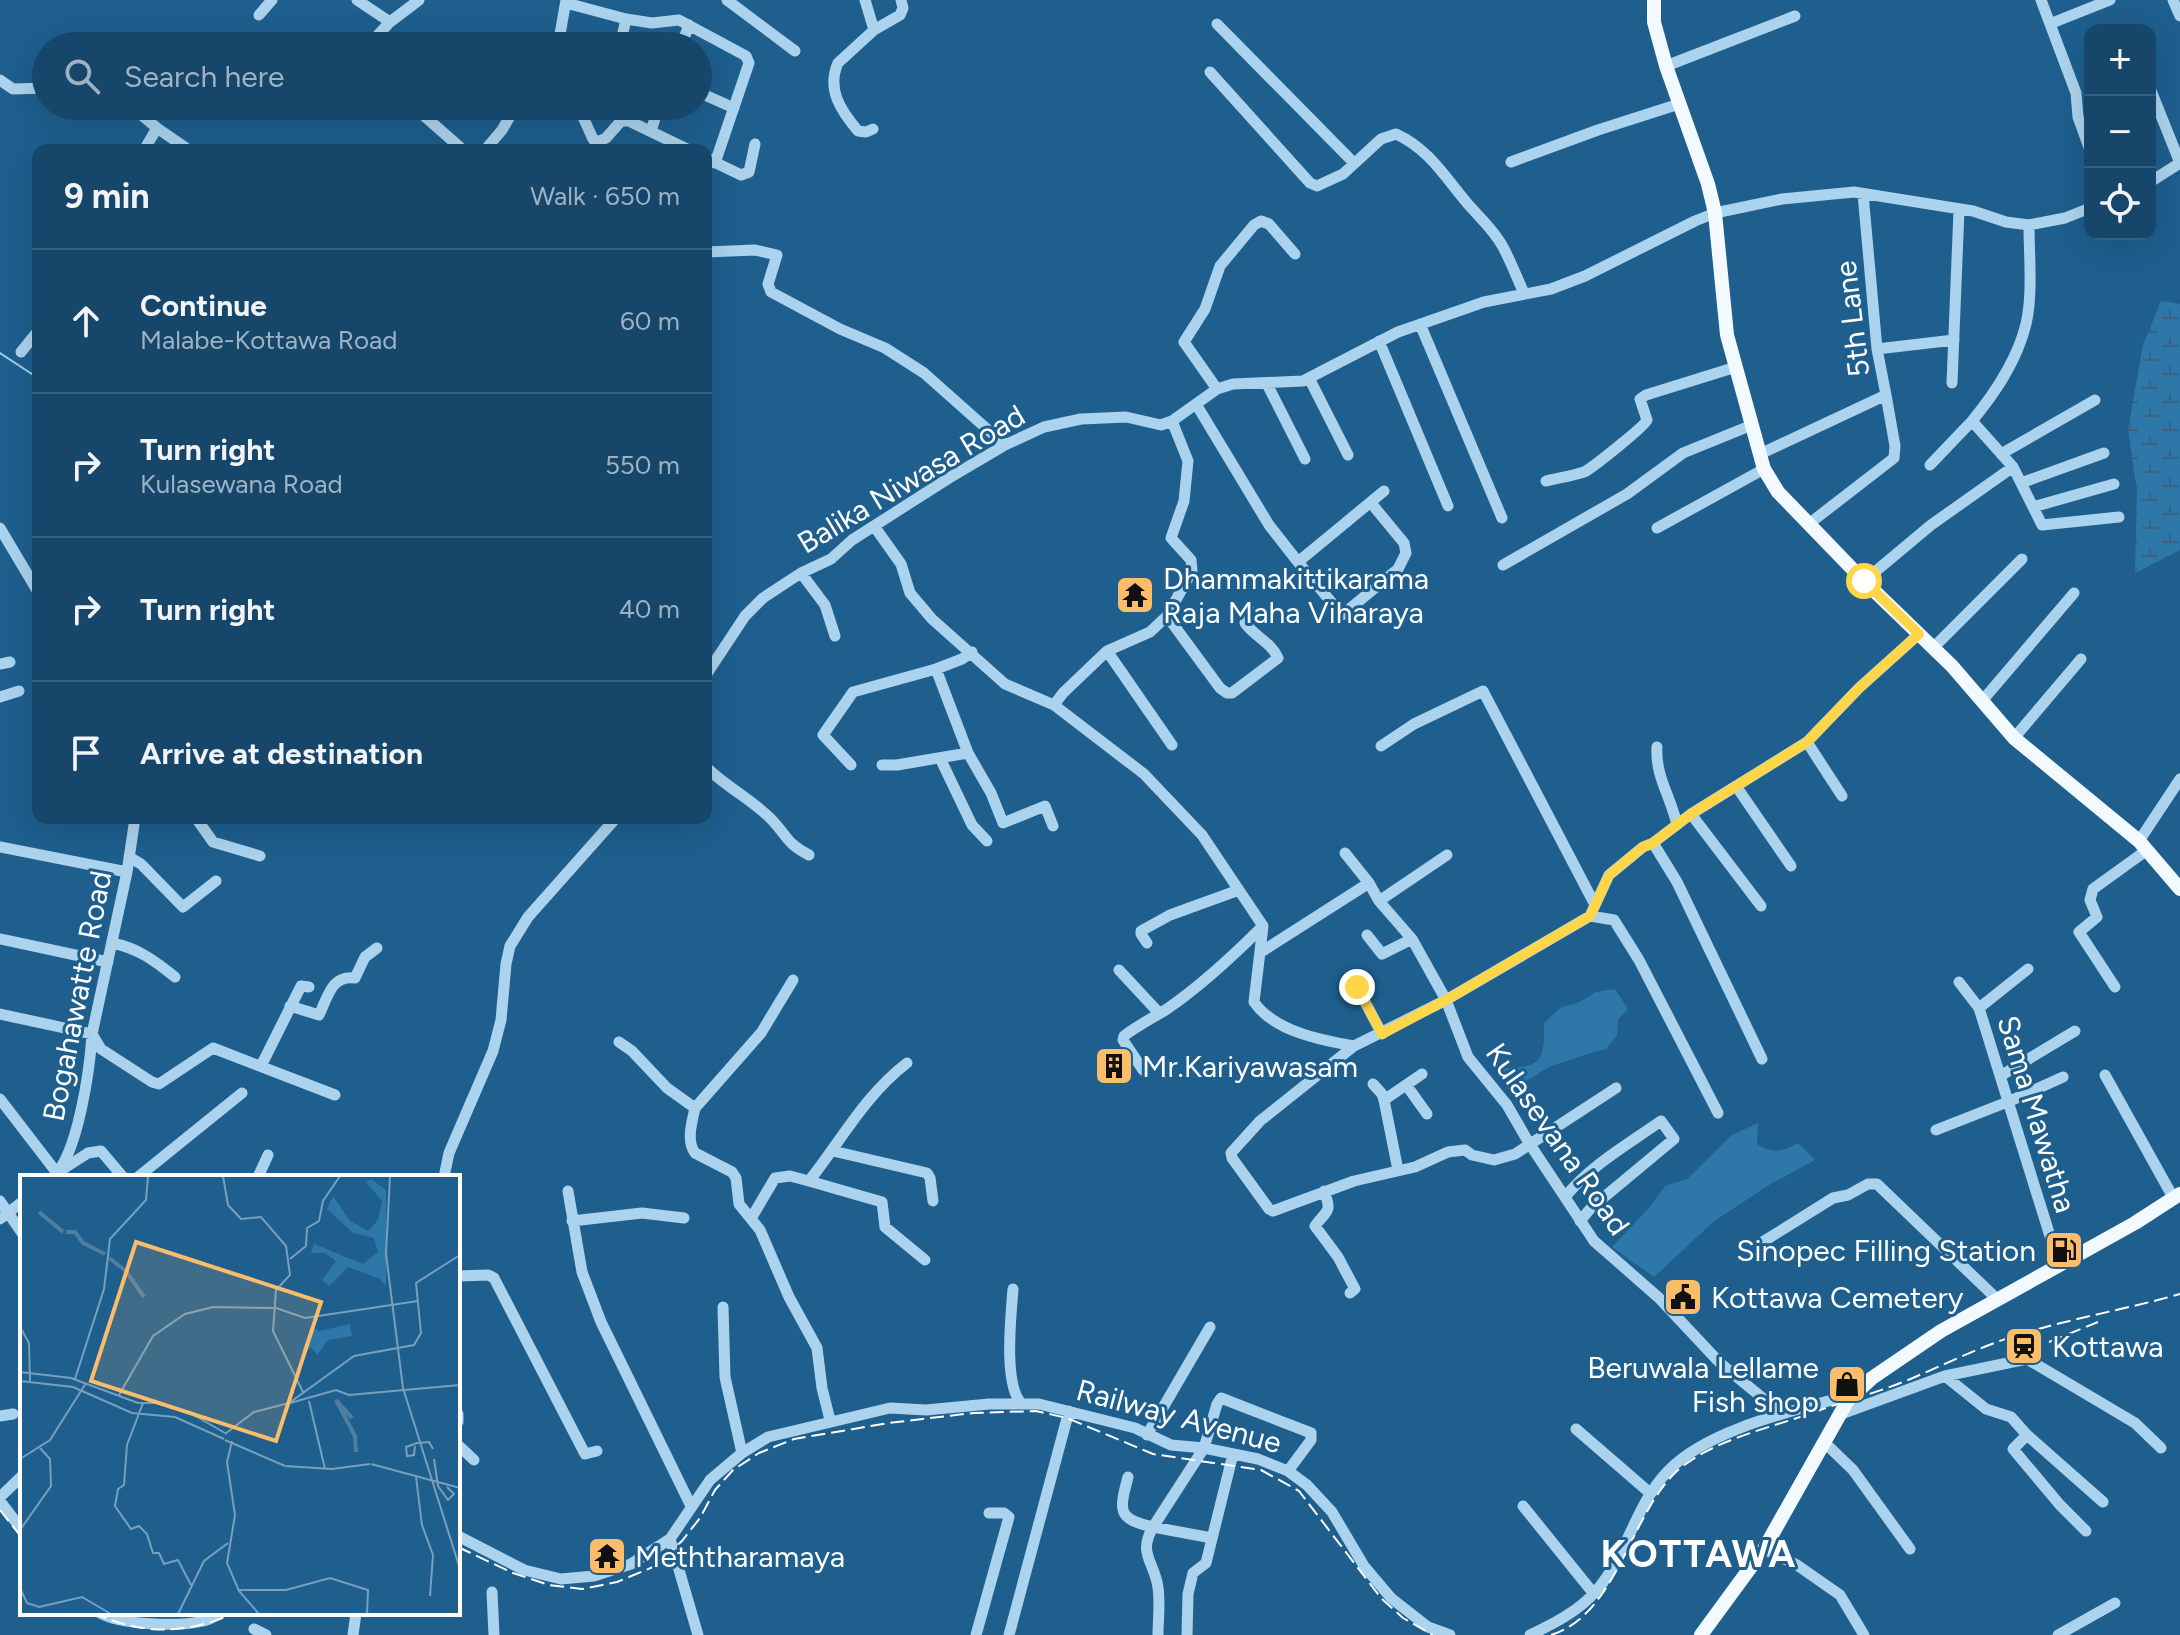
<!DOCTYPE html>
<meta charset="utf-8">
<style>
:root{--surface:#16476a;--page:#1f4e70;--text:#f1f3f6;--muted:#9eb2c1;--line:#355f7e}
body{margin:0;font-family:Figtree,sans-serif;background:var(--page);color:var(--text)}
.controls{position:absolute;right:24px;top:24px;display:grid;overflow:hidden;border-radius:16px;box-shadow:0 8px 32px #0002}
.controls button{width:72px;height:72px;display:grid;place-items:center;padding:0;border:0;border-bottom:2px solid var(--line);background:var(--surface);color:var(--text);font:40px sans-serif}
.stop{position:absolute;width:24px;height:24px;margin:-18px;border:6px solid #ffd54a;border-radius:50%;background:#fff}
.stop.end{background:#ffd54a;border-color:#fff;box-shadow:0 2px 8px #0008}
.list{margin:0;padding:0;list-style:none}
h2{display:flex;justify-content:space-between;align-items:center;height:104px;margin:0;padding:0 32px;font-size:34px}
h2 small{font-size:26px;font-weight:400;color:var(--muted)}
.list li{display:grid;grid-template-columns:52px 1fr auto;gap:24px;align-items:center;box-sizing:border-box;height:144px;padding:0 32px;border-top:2px solid var(--line)}
.list b{display:block;font-size:30px;white-space:nowrap}
.list p{margin:0;font-size:26px;white-space:nowrap;color:var(--muted)}
.list em{font-size:26px;font-style:normal;color:var(--muted)}
.icon{flex:none;width:44px;height:44px;fill:none;stroke:currentColor;stroke-width:2;stroke-linecap:round;stroke-linejoin:round}
.map{position:relative;flex:none;width:2180px;height:1635px;overflow:hidden}
.search{position:absolute;background:var(--surface);box-shadow:0 8px 32px #0002;left:32px;top:32px;width:680px;height:88px;display:flex;align-items:center;gap:20px;box-sizing:border-box;padding:0 28px;border-radius:44px;color:var(--muted);font-size:30px}
.panel{position:absolute;background:var(--surface);box-shadow:0 8px 32px #0002;left:32px;top:144px;width:680px;height:680px;border-radius:16px}
.map>svg:first-child{display:block}
.green{fill:#2e78a9}
.wetland{fill:url(#wetland-marsh)}
.lines{fill:none;stroke-linecap:round;stroke-linejoin:round}
.stream{stroke:#9fcfee;stroke-width:2}
.minor{stroke:#acd3ed;stroke-width:11}
.major{stroke:#f2f9ff;stroke-width:14}
.rail{stroke:#fff;stroke-width:2;stroke-dasharray:14 6;stroke-linecap:butt}
.route{stroke:#ffd54a;stroke-width:10}
.labels{text-anchor:middle;dominant-baseline:central;stroke-width:6;stroke-linejoin:round;paint-order:stroke}
.street-label{font-size:30px;fill:#fff;stroke:#1e5f8e}
.poi-label{font-size:30px;fill:#fff;stroke:#1e5f8e;text-anchor:start}
.district-label{font-size:38px;font-weight:bold;letter-spacing:2px;fill:#fff;stroke:#1e5f8e}
.inset-river{fill:none;stroke:#507e9e;stroke-width:4}
.inset-road{fill:none;stroke:#789fbb;stroke-width:2}
.view{fill:#fcbd6b;fill-opacity:0.15;stroke:#fcbd6b;stroke-width:4}
.inset-edge{fill:none;stroke:#fff;stroke-width:4}
</style>
<div class="map">
<svg width="2180" height="1635" viewBox="0 0 2180 1635">
<defs>
<pattern id="wetland-marsh" width="20" height="14" patternUnits="userSpaceOnUse" patternTransform="scale(2)"><rect width="20" height="14" fill="#2e78a9"/><path d="M1 5h8M5 5V1M11 12h8M15 12V8" fill="none" stroke="#3d627a"/></pattern>
</defs>
<rect width="100%" height="100%" fill="#1e5f8e"/>
<path class="green" d="M1615,989l13,20 -10,10 -1,16 -11,14c-17,4 -33,10 -51,16 -20,6 -23,21 -48,17l-12,-14c41,0 51,-1 49,-45l16,-15 20,-6 16,-10z
M1758,1123l-1,21c16,10 25,8 41,-1l17,17 -46,25 -56,37 -59,55 -42,-30 37,-39 16,-22 22,-7 45,-44z"/>
<path class="wetland" d="M2161,301l19,3v246l-45,23 2,-82 -9,-62 15,-84z"/>
<g class="lines">
<path class="stream" d="M0,353l38,25"/>
<path class="minor" d="M357,0l33,22
M727,0l68,51
M865,0l9,30
M2041,0l35,93 2,24 12,33
M2173,0l7,16
M566,3l60,16 26,4 27,-3 67,36 3,7 -34,100
M259,15l13,-15
M2052,23l58,-23
M1217,24l137,139
M476,38l4,8
M378,46l-1,-10 13,-14 29,-22
M558,46l8,-46
M620,46l6,-27
M681,46l8,-21
M1666,66l129,-50
M1210,72l100,111 7,3 26,-12 38,-35 15,-5c33,15 49,43 71,69 13,15 27,27 36,44 8,15 14,31 21,46
M0,80l13,9 33,-1
M2150,88l30,75 -30,19
M698,92l36,16
M131,106l26,22 32,22
M413,106l50,44
M578,106l15,33 4,3 9,-4 15,-17h8l60,29
M873,129l-7,3 -8,-1c-16,-19 -32,-41 -20,-68l36,-33 26,-15 3,-7 -2,-8
M651,131l8,-25
M144,150l13,-22
M485,150l17,-20 14,-24
M706,158l35,17 8,-3 6,-28
M1511,162l87,-32 81,-26
M2029,225c0,32 4,68 -3,99 -9,37 -31,69 -54,97l41,46 29,58 77,-8
M706,252l49,-2 22,5 -9,29 3,8 69,37 45,19 39,25 81,72
M1420,324l82,194
M1379,341l69,165
M1877,349l77,-9
M21,352l17,-21
M1309,378l39,77
M1952,383l7,-173
M1267,384l38,75
M1217,389l-33,-47 21,-33 15,-43 34,-41 7,-4 8,3 26,30
M1196,404l73,121 29,37 86,-71
M1760,454l126,-59 -9,-46 -14,-155
M2001,454l94,-54
M1930,465l42,-44
M1546,481c12,-3 26,-5 38,-9 7,-3 61,-46 63,-52l-7,-21 6,-4 90,-28
M2021,483l83,-30
M2033,507l81,-23
M1810,523l84,-65 1,-12 -9,-51
M874,526l27,38 9,29 22,26 73,65 49,21 90,69 58,61 61,91 -9,76c20,29 66,38 100,44l92,-46 144,-84 19,-41 34,-28 10,-4 38,-29 116,-72 52,-54 60,-54
M0,528l38,64
M1657,528l107,-59
M1298,562l44,53 56,-46 8,-16 -2,-10 -33,-40
M1503,565l124,-71 56,-41 69,-28
M801,573l24,32 10,31
M1864,581l67,-56 82,-58
M1167,616l53,72 7,5h5l46,-35c-7,-16 -23,-21 -33,-35l4,-13
M1933,648l89,-89
M1107,651l65,94
M0,664l10,-2
M936,669l32,84 23,40 12,30 42,-17 8,20
M706,675l39,-59 18,-18 38,-25 30,-14 21,-19 97,-62 56,-33 39,-18 37,-8 45,-2 35,8 11,-4 45,-32 16,-5 70,-3 95,-49 86,-30 67,-13 34,-13 110,-55 20,-8 67,-14 72,-7 119,19 33,11 23,3 36,-7 25,-10
M0,697l19,-6
M1982,701l92,-108
M1054,705l9,-12 44,-42 43,-19 17,-16 25,-45 -1,-11 -20,-22 13,-37 4,-40 -16,-40
M2014,738l67,-79
M1807,742l35,54
M1381,746l33,-22 69,-33 111,212
M1657,747c-2,29 14,50 20,78
M940,758l32,67 15,16
M851,765l-28,-30 30,-43 83,-23 26,-10 10,-7
M882,765h15l71,-12
M706,767c20,20 47,33 66,53 16,17 14,23 37,35
M1736,786l55,80
M1691,814l70,92
M196,818l17,24 47,14
M2139,841l41,-62
M1653,843l24,39 85,177
M0,847l127,25
M1345,853l24,30 10,18 33,38 34,61 22,57 39,48 22,38 65,98 65,57 61,65 62,51
M129,857l12,7 42,43 33,-26
M1379,901l68,-46
M1590,916l24,4 25,40 79,153
M1367,935l15,19 30,-15
M0,939l108,23
M112,943c26,5 43,18 63,34
M1147,943l-6,-9v-3l29,-16 69,-25
M1261,952l108,-69
M1119,970l40,43
M1959,982l20,26 80,257
M1357,987l25,47
M2115,987l-36,-55 18,-15 -7,-17 3,-11 54,-39
M290,1006l29,9c9,-18 12,-40 36,-37l10,-21 12,-9
M1979,1008l49,-39
M0,1014l92,20 9,15 51,33 7,2 54,-36 122,47
M619,1042l13,9 35,37 28,20c-3,14 -9,33 0,45l37,19 4,6 3,26 21,26 29,67 28,51 5,40 8,32
M1354,1046l-94,75 -29,32 1,5 37,51 4,2 81,-30 61,-14 33,-15 17,-2 7,5 22,5 21,-6 101,-66
M261,1066l40,-80 8,1
M1143,1070l-20,-30 1,-4c14,-11 29,-18 43,-27 35,-24 66,-53 96,-83
M2002,1075l73,-44
M2105,1075l69,124
M1373,1084l9,10 2,6 14,70
M1407,1086l20,28
M0,1099l57,74 31,-20 13,-2 22,26
M1384,1100l38,-26
M695,1108l66,-75 32,-53
M1936,1130l74,-29 53,-24
M833,1151l94,22 3,5 3,23
M53,1177c25,-22 37,-109 39,-143l35,-162 8,-54
M138,1177l104,-84
M258,1177l10,-22
M444,1177l5,-24 44,-102 8,-31 5,-56 4,-18 18,-29 88,-99
M809,1181l73,21 3,25 40,33
M568,1191l14,81 19,50 90,184
M1324,1191c9,23 2,19 -9,35l23,31 17,32 -5,4
M1565,1197c25,-31 63,-53 96,-76l13,18 -83,69 -11,13
M0,1201l22,32
M752,1217l23,-39 15,-2 19,5c32,-40 56,-86 98,-118
M0,1219l22,-17
M572,1221l70,-8 42,5
M1761,1243l72,-45 15,-3 20,-11h9l120,115
M458,1276l30,-1 6,3 91,176 12,-3
M1013,1289c-2,26 -10,97 9,115
M723,1307l2,70 17,76
M1945,1376l82,-17 108,64 26,25
M458,1414v8
M1841,1414l104,-38 41,33 25,8 16,18 -14,14 47,56 26,26
M0,1416l13,-2
M1576,1429l74,64
M1147,1435l63,-108
M2027,1435l76,67
M1824,1442l29,28 57,79
M458,1445l16,15
M1128,1477c-9,34 -11,42 25,50l51,-79 13,-44 4,-6 90,35v7l-23,31
M0,1497l22,-21
M0,1501l22,29
M1523,1506l71,88
M458,1536l66,34 37,9 33,-3 37,-12 39,-25 40,-59 32,-27 26,-16 122,-29 36,2 63,-6h50l96,24 36,17 33,3 54,11 30,12 19,14 25,27 32,54 27,32 37,29 22,8
M670,1539l28,96
M1764,1549l33,16 43,30 24,40
M492,1592l2,43
M100,1613c22,12 78,14 103,8 6,-1 12,-5 18,-8
M254,1629l12,6
M353,1635l3,-22
M976,1635l33,-118 -5,-4h-15
M1009,1635l60,-224
M1158,1635c0,-16 3,-37 -1,-53 -6,-24 -18,-30 -4,-55l59,11
M1187,1635l1,-41 5,-21 13,-10 27,-109
M1530,1635c23,-11 49,-24 66,-44 31,-35 39,-86 72,-120 41,-43 130,-61 186,-77
M2058,1635l57,-32"/>
<path class="major" d="M1654,0v22l12,44 42,118 7,29 12,122 37,134 14,23 86,89 88,85 62,72 125,103 41,48
M1701,1635l63,-86 84,-149 24,-22 69,-47 194,-108 45,-29"/>
<path class="rail" d="M2049,1342l49,-20
M0,1510l22,28
M458,1547l55,26 36,12 33,4 35,-7 36,-15 29,-26 18,-23 15,-28 18,-20 26,-17 35,-14 95,-16 84,-10 63,-2 31,7 86,36 108,16 38,21 82,107 22,20 30,17
M93,1613c50,22 92,22 142,0
M1551,1635c67,-21 79,-122 127,-165 38,-32 94,-42 139,-59 32,-11 66,-20 98,-34 35,-15 69,-32 106,-43 53,-16 106,-25 159,-40"/>
</g>
<g class="lines">
<path class="route" d="M1357,987l25,47 64,-34 144,-84 19,-41 34,-28 10,-4 38,-29 116,-72 52,-54 60,-54 -55,-53"/>
</g>
<defs>
<symbol id="temple-square" viewBox="-11 -11 22 22"><rect x="-9" y="-9" width="18" height="18" rx="4" fill="#fcbd6b" stroke="#1e5f8e"/><path d="M0-6L5-2H3V0L6.5 2.5H4V6H1.5V3h-3V6H-4V2.5H-6.5L-3 0V-2H-5Z" fill="#111"/></symbol>
<symbol id="building-square" viewBox="-11 -11 22 22"><rect x="-9" y="-9" width="18" height="18" rx="4" fill="#fcbd6b" stroke="#1e5f8e"/><path d="M-4-6H4V6H1V3H-1V6H-4ZM-2.5-4.3h1.7v1.8h-1.7ZM.8-4.3h1.7v1.8H.8ZM-2.5-1h1.7V.8h-1.7ZM.8-1h1.7V.8H.8Z" fill="#111"/></symbol>
<symbol id="fuel-square" viewBox="-11 -11 22 22"><rect x="-9" y="-9" width="18" height="18" rx="4" fill="#fcbd6b" stroke="#1e5f8e"/><path d="M-5.5-6h7V0h2V4h1.3V-2.5L3-4.5l.8-.8L6-3V5H2.5V1h-1V6h-7ZM-4.2-4.7v3.2H.2V-4.7Z" fill="#111"/></symbol>
<symbol id="civic-square" viewBox="-11 -11 22 22"><rect x="-9" y="-9" width="18" height="18" rx="4" fill="#fcbd6b" stroke="#1e5f8e"/><path d="M-.6-6.5H3V-4.5H.6V-3L4-1V1h2V6H-6V1h2V-1L-.6-3ZM-1.2 2.5V6h2.4V2.5Z" fill="#111"/></symbol>
<symbol id="station-square" viewBox="-11 -11 22 22"><rect x="-9" y="-9" width="18" height="18" rx="4" fill="#fcbd6b" stroke="#1e5f8e"/><path d="M-3-6H3Q5-6 5-4V2Q5 4 3 4L4.5 6H3L1.5 4h-3L-3 6H-4.5L-3 4Q-5 4-5 2V-4Q-5-6-3-6ZM-3.5-4v3h7v-3ZM-3.5 1v1.5H-2V1ZM2 1v1.5H3.5V1Z" fill="#111"/></symbol>
<symbol id="shop-square" viewBox="-11 -11 22 22"><rect x="-9" y="-9" width="18" height="18" rx="4" fill="#fcbd6b" stroke="#1e5f8e"/><path d="M-5-2.5h2.3a2.7 3.5 0 0 1 5.4 0H5L5.5 6h-11ZM-1.5-2.5h3a1.5 2.3 0 0 0-3 0Z" fill="#111"/></symbol>
</defs>
<g fill-rule="evenodd">
<use href="#temple-square" x="1113" y="573" width="44" height="44"/>
<use href="#building-square" x="1092" y="1044" width="44" height="44"/>
<use href="#fuel-square" x="2042" y="1228" width="44" height="44"/>
<use href="#civic-square" x="1661" y="1275" width="44" height="44"/>
<use href="#station-square" x="2002" y="1324" width="44" height="44"/>
<use href="#shop-square" x="1825" y="1362" width="44" height="44"/>
<use href="#temple-square" x="585" y="1534" width="44" height="44"/>
</g>
<g class="labels">
<g class="street-label">
<text transform="translate(1852 319) rotate(-97)">5th Lane</text>
<text transform="translate(911 479) rotate(-31)">Balika Niwasa Road</text>
<text transform="translate(77 996) rotate(-79)">Bogahawatte Road</text>
<text transform="translate(2037 1114) rotate(73)">Sama Mawatha</text>
<text transform="translate(1558 1139) rotate(55)">Kulasevana Road</text>
<text transform="translate(1179 1416) rotate(15)">Railway Avenue</text>
</g>
<g class="poi-label">
<text x="1163" y="578">Dhammakittikarama<tspan x="1163" dy="34">Raja Maha Viharaya</tspan></text>
<text x="1142" y="1066">Mr.Kariyawasam</text>
<text x="2036" y="1250" text-anchor="end">Sinopec Filling Station</text>
<text x="1711" y="1297">Kottawa Cemetery</text>
<text x="2052" y="1346">Kottawa</text>
<text x="1819" y="1367" text-anchor="end">Beruwala Lellame<tspan x="1819" dy="34">Fish shop</tspan></text>
<text x="635" y="1556">Meththaramaya</text>
</g>
<g class="district-label">
<text x="1699" y="1554">KOTTAWA</text>
</g>
</g>
<g transform="translate(20 1175)">
<rect width="440" height="440" fill="#1e5f8e"/>
<path d="M351,4l15,11v96l-6,-7 -32,-12 -19,19 -7,-6 14,-19 -11,-8h-14l3,-9 49,20 15,-12 -4,-14 -21,-5 -26,-24 6,-13 17,25 18,10 10,-11 4,-19 -16,-19z" fill="#2e78a9"/>
<path d="M330,149l2,12 -24,4 -11,15 -5,-7 -10,2 9,-23 8,4z" fill="#2e78a9"/>
<path class="inset-river" d="M19,37l24,20M46,57h9l8,11 22,11M89,83l17,13 18,26M332,243l-16,-18 19,36 1,16"/>
<path class="inset-road" d="M203,1l5,29 13,14 20,-2 25,29 4,29 -14,15 -3,41 30,61M370,1l-4,78 17,134 57,181M270,84l16,-13 1,-18 12,-7 4,-20 17,-25M0,152l9,16 1,38M0,197l51,6 67,25h18l36,11 33,19M55,204l29,-90 6,-50 36,-39 2,-24M0,206l53,6 59,26 43,4 49,22M99,220l34,-59 32,-22 28,-7 63,1 29,10 113,-17M289,226l16,68M123,228l-16,42 -3,40 -6,4 -3,17 16,23 8,-3 8,8 6,19h6l5,11 14,-4 13,25M270,228l46,-13 13,5 111,-10M205,259l29,-22 35,-9 65,-47 60,-11 7,-12 -5,-50 44,-28M205,265l60,26 47,3 38,-5M212,266l-5,21 8,53 -8,48 12,28 20,23M395,271l-1,9 -7,1 -1,-9 11,-4 12,-1 4,7M0,284l30,-19 36,-57M414,284l4,27 10,14 6,-6 -7,-7M351,289l89,24M396,302l6,48 11,30 -3,41M0,355l31,-44 -1,-27 -10,-11M0,413l7,15 12,4 43,-10 29,17M218,415h48l44,-12 38,12 -1,24M106,439h31M158,439l26,-53 24,-18"/>
<path class="view" d="M116,67l185,60 -45,139 -185,-60z"/>
<rect width="440" height="440" class="inset-edge"/>
</g>
</svg>
<div class="controls">
<button>+</button>
<button>−</button>
<button><svg class="icon" aria-label="locate" viewBox="0 0 24 24"><circle cx="12" cy="12" r="6"/><path d="M12 2v4M12 18v4M2 12h4M18 12h4"/></svg></button>
</div>
<div class="stop" style="left:1864px;top:581px"></div>
<div class="stop end" style="left:1357px;top:987px"></div>
<div class="search"><svg class="icon" aria-label="search" viewBox="0 0 24 24"><circle cx="10" cy="10" r="6"/><path d="M15 15l6 6"/></svg>Search here</div>
<section class="panel">
<h2>9 min<small>Walk · 650 m</small></h2>
<ul class="list">
<li><svg class="icon" aria-label="ahead" viewBox="0 0 24 24"><path d="M12 20V5M6 11l6-6 6 6"/></svg><div><b>Continue</b><p>Malabe-Kottawa Road</p></div><em>60 m</em></li>
<li><svg class="icon" aria-label="right" viewBox="0 0 24 24"><path d="M7 20v-9h11M14 6l5 5-5 5"/></svg><div><b>Turn right</b><p>Kulasewana Road</p></div><em>550 m</em></li>
<li><svg class="icon" aria-label="right" viewBox="0 0 24 24"><path d="M7 20v-9h11M14 6l5 5-5 5"/></svg><div><b>Turn right</b></div><em>40 m</em></li>
<li><svg class="icon" aria-label="arrive" viewBox="0 0 24 24"><path d="M6 21V4h12l-3 4 3 4H6"/></svg><div><b>Arrive at destination</b></div></li>
</ul>
</section>
</div>
